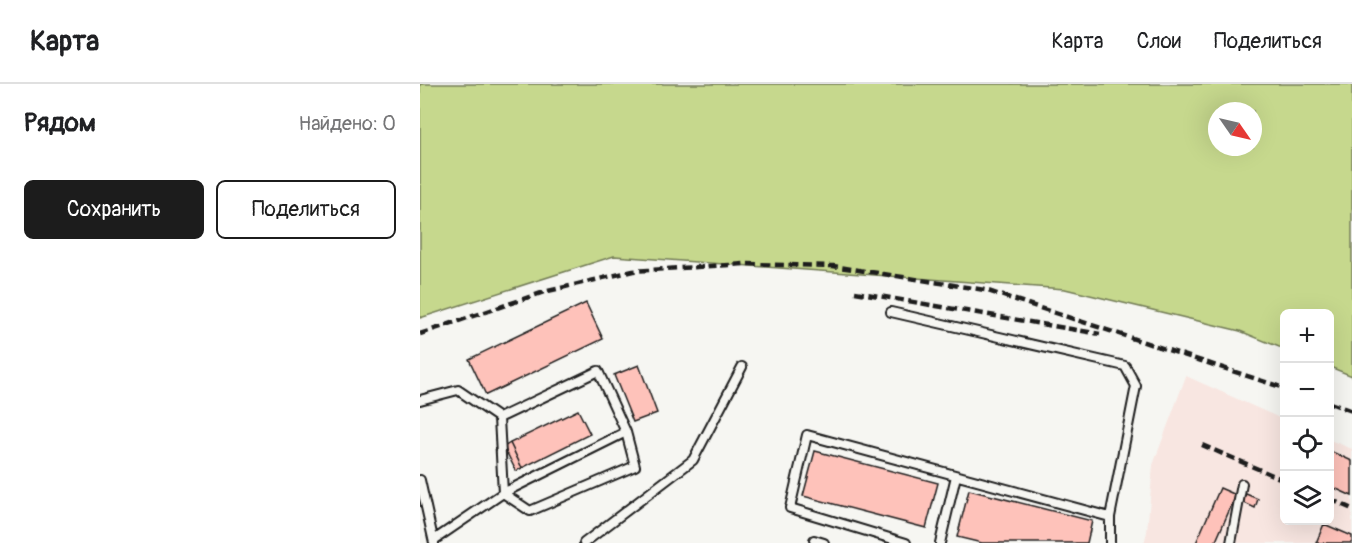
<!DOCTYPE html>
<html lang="ru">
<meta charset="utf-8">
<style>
:root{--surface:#fff;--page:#f6f6f6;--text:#202124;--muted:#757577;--line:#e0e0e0;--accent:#1c1c1c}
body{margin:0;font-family:Pangolin,sans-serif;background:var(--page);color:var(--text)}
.controls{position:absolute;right:18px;bottom:18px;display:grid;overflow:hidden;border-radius:9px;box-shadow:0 6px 24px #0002}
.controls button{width:54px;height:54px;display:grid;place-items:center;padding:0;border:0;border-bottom:2px solid var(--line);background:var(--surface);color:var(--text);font:30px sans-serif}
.compass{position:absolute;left:788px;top:18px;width:54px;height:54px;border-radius:50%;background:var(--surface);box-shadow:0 6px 24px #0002;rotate:124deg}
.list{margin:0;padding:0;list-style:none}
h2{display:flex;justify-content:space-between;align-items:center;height:78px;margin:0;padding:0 24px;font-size:26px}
h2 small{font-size:20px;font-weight:400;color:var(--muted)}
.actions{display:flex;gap:12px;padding:18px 24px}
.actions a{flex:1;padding:14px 0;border:2px solid var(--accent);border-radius:9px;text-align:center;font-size:21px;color:var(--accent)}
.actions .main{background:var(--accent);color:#fff}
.icon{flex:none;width:33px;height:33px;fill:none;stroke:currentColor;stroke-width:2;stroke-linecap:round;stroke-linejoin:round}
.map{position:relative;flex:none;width:932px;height:459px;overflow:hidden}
header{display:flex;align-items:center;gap:36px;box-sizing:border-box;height:84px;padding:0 30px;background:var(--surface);border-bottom:2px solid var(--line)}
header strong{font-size:28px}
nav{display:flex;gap:33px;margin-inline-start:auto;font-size:21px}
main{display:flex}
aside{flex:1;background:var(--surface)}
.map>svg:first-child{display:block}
.built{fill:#f8e6e1}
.green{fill:#c6d88d;stroke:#717a54;stroke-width:1.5;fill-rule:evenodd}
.building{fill:#fec2ba;stroke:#1c1c1c;stroke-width:1.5}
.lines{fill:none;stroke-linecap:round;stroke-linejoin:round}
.lane-casing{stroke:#1c1c1c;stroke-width:12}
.lane{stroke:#f6f6f2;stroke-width:8}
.rail{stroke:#1c1c1c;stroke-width:4.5;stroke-dasharray:9 4.5;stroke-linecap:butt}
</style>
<header>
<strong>Карта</strong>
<nav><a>Карта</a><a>Слои</a><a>Поделиться</a></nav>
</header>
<main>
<aside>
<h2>Рядом<small>Найдено: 0</small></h2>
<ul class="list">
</ul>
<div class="actions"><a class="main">Сохранить</a><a>Поделиться</a></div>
</aside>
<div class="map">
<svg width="932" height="459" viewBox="0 0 932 459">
<rect width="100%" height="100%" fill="#f6f6f2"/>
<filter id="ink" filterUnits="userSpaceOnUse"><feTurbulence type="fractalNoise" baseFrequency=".0167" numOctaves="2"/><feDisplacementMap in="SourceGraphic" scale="12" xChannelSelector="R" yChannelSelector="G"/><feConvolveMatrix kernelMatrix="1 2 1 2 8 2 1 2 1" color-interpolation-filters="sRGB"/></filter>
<g filter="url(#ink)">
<path class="built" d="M766,292l98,44v100h46v-80l22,9v94h-208l3,-11 6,-67z"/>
<path class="green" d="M0,0h932v292l-22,-9v-53h-46v35l-44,-18 -175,-42 -451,-33 -194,62zM797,27h36v36h-36z"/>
<path class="building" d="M166,219l17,36 -117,56 -17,-36z
M219,281l18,48 -24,9 -19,-47z
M158,326l12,24 -68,34 -12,-25z
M90,359l12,25 -6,3 -12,-24z
M395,367l123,32 -12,45 -123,-32z
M910,367l22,10v35l-22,-10z
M800,404l16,7 -21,48h-19z
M549,406l123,31 -5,22h-105l-25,-6z
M826,410l12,5 -3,9 -13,-6z
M904,440l28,12v7h-36z"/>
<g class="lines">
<defs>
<path id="lane" d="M471,228l234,54 11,20 -26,131v26
M0,316l38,-10 41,28 99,-47 28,61 -123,61
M79,334l4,75 27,18 105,-45 -9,-34
M0,396l14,63
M14,456l69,-47
M394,456l10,3
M164,459l109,-83 49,-93
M486,459l-116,-35 17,-73 303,82
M520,459l16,-67
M811,459l11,-59"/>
</defs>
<use href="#lane" class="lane-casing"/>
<use href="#lane" class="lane"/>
<path class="rail" d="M435,208l245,42
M0,250l124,-42 89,-21 112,-7 88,2 152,24 299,98
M910,319l22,8
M782,361l82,35
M910,415l22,10"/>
</g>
</g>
</svg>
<div class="controls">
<button>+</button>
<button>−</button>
<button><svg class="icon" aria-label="locate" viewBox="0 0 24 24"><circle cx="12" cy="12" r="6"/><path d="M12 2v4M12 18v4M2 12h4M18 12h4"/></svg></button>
<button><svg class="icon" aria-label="layers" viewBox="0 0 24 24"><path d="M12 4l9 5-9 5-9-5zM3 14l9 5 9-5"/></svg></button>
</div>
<svg class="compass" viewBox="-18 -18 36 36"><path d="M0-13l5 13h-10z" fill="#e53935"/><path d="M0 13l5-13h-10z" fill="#757577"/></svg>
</div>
</main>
